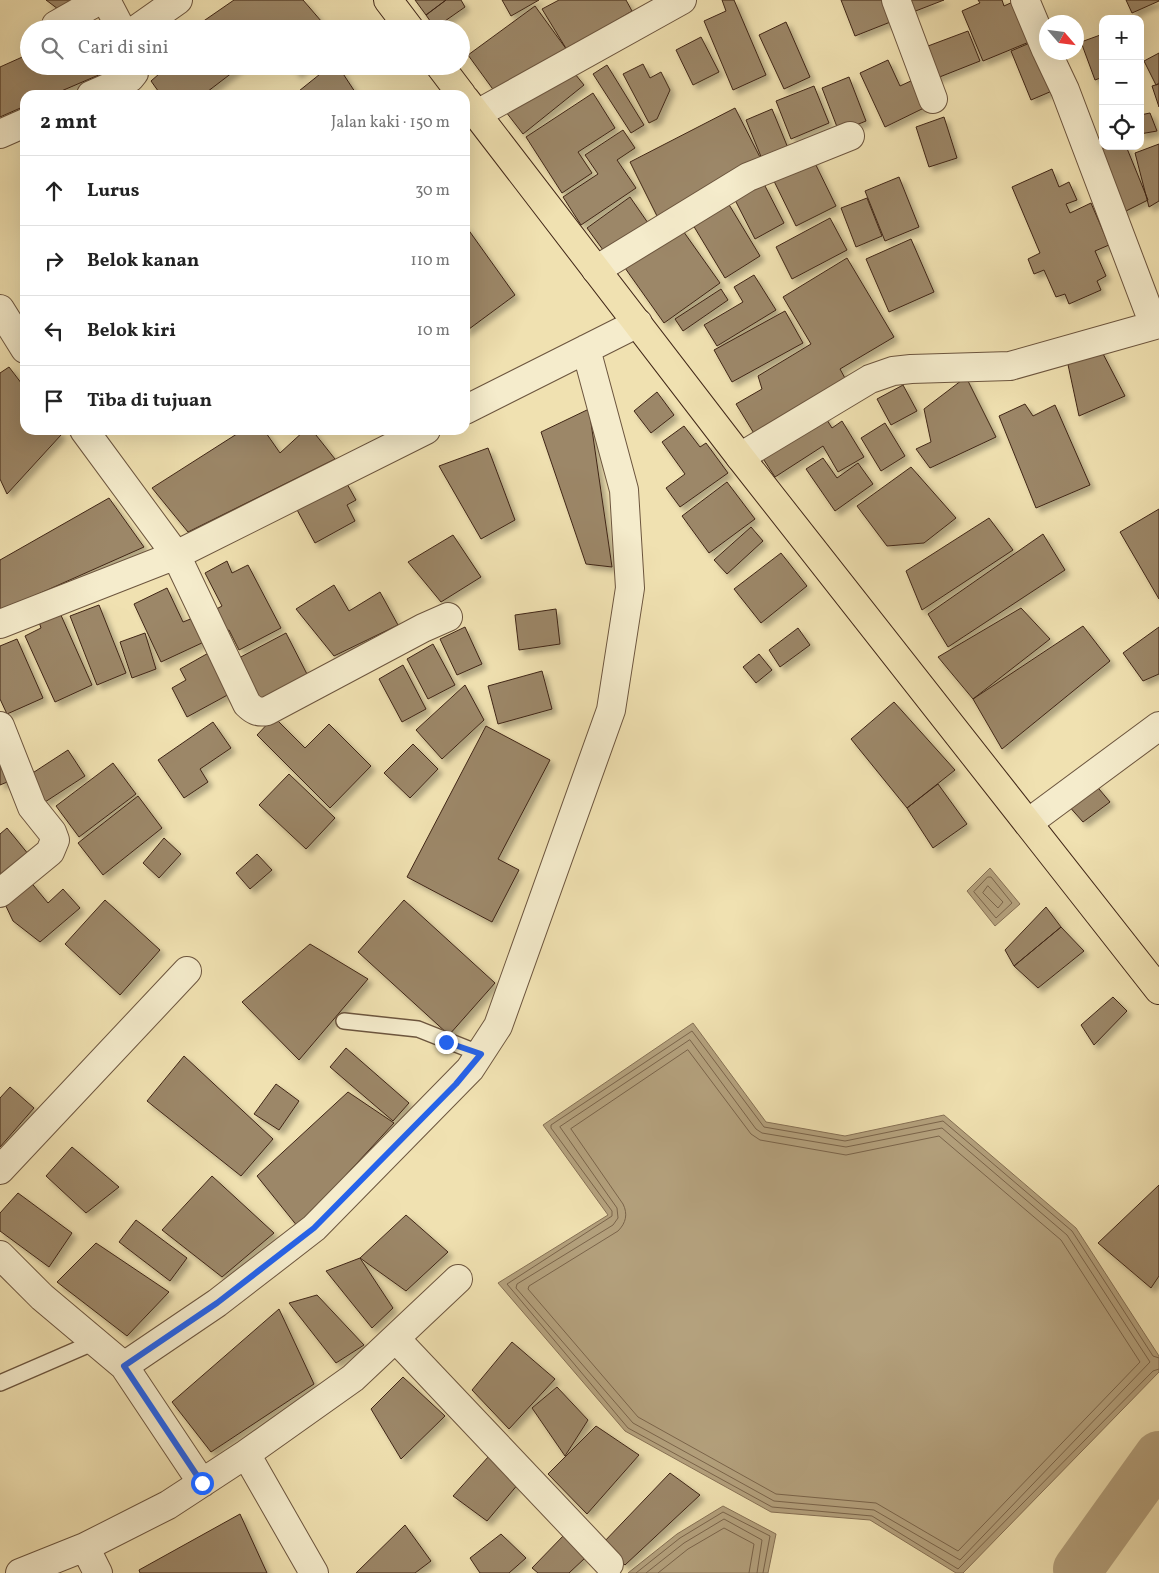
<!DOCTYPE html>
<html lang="id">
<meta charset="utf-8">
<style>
:root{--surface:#fff;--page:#f6f6f6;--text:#222;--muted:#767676;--line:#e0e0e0}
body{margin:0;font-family:Vollkorn,serif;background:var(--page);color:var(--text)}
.controls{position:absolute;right:15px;top:15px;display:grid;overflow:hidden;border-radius:10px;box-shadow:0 5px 20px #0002}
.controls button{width:45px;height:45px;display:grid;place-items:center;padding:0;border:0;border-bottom:1px solid var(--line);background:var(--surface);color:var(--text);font:25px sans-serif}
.compass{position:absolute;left:1039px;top:15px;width:45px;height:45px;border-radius:50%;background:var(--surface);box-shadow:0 5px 20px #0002;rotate:118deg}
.stop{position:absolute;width:15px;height:15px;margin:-11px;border:4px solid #2563eb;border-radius:50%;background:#fff}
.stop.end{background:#2563eb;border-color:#fff;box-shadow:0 1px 5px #0008}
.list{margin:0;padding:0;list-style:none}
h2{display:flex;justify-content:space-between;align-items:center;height:65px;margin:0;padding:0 20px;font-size:21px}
h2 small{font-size:16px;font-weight:400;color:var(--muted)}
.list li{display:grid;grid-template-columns:32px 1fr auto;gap:15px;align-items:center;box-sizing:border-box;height:70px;padding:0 20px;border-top:1px solid var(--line)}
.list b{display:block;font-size:19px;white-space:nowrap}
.list em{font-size:16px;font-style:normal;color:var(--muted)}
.icon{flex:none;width:28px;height:28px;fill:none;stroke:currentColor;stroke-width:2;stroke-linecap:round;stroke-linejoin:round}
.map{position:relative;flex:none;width:1159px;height:1573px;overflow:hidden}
.search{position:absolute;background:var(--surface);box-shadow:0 5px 20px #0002;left:20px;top:20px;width:450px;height:55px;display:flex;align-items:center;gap:12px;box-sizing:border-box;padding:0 18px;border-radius:28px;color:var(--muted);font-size:19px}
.panel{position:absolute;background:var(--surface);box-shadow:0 5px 20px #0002;left:20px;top:90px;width:450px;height:345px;border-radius:15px}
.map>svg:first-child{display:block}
.water{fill:#b4a17d;stroke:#867054}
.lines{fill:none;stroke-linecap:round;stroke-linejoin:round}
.shore{stroke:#7a644a;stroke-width:1}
.river{stroke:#b4a17d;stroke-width:50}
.building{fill:#9c8767;stroke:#402617;filter:url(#shadow)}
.lane-casing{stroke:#6c553e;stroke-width:18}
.street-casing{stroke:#6c553e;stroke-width:30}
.highway-casing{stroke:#402617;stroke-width:30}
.lane{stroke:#f5eccc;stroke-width:15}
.street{stroke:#f5eccc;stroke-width:28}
.highway{stroke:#f0e1b1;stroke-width:28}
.route{stroke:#2563eb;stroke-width:6}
</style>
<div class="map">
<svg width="1159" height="1573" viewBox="0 0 1159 1573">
<defs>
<filter id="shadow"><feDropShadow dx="4.5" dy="4.5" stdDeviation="2.5" flood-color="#0004"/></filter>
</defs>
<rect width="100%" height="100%" fill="#f0e1b1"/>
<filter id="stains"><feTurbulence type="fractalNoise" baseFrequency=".004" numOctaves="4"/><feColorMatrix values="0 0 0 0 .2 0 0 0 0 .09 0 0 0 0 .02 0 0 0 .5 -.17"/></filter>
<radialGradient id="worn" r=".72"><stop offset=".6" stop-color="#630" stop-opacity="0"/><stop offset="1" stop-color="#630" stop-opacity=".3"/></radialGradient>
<path class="water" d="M990,868l30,36 -25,22 -28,-35z
M693,1023l73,99 79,14 99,-21 132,113 83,128v16l-196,201h-7l-86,-53 -99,-8 -146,-81 -127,-148 110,-68 -65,-90z
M723,1506l53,28 -8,39h-140l49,-39z"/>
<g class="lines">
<path class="shore" d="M988,877h3l21,26 -16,15 -22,-26z
M988,886l15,16 -5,6 -15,-15z
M690,1040l66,89 6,4 84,14 96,-19 125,107 83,127 -190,198 -86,-50 -100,-9 -141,-78 -117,-135 1,-4 96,-59 5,-7 -1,-10 -57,-81z
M688,1050l63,84 9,6 86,15 93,-19 122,104 79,122 -182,189 -82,-48 -100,-9 -138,-77 -110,-128 1,-3 89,-55c8,-8 10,-17 5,-27l-52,-75z
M1159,1358l-6,-2 -81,-125 -129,-110 -98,20 -81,-14 -72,-96 -141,94v3l61,83v5l-105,68 121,144 144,79 100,9 86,53 195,-198 6,-2
M636,1573l44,-35 43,-26 47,24 -7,37
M646,1573l38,-30 40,-24 38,21 -5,33
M658,1573l30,-24 36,-21 30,16 -5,29"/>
<path class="river" d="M1078,1569l81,-113"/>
</g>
<path class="building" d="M46,0h28l-16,9z
M234,0h69l25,29h-136z
M415,0h31l-20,15z
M446,0h15l4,7 -30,21 -9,-13z
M502,0h37l-28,16z
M559,0h67l6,11 -65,39 -25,-41z
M722,0h12l32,75 -33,15 -29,-69 22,-10z
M841,0h50l7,19 -43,17z
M909,0h35l-31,12z
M978,0h24l2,6 13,-6 17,40 -51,21 -21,-50 18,-8z
M1126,0h33v1l-27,12z
M535,6l32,44 -67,49 -32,-44z
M786,22l24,55 -26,12 -25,-54z
M968,31l12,30 -48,19 -12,-31z
M1103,34v43l-8,3 -14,-38z
M701,37l18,35 -26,13 -17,-35z
M1039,39l20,49 -28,12 -20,-49z
M1159,53v30l-3,2 -12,-24z
M29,54v12h77l2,5 -56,24h-27v11l-25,11v-50z
M888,60l12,26 13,-6 13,27 -41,20 -25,-54z
M643,64l7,14 11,-6 9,18 -13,29 -8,4 -26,-49z
M607,65l37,60 -13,8 -38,-59z
M168,66h73l-38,29h-42l-10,-14z
M291,66h15l-9,8z
M330,66h8l19,29h-63z
M571,69l13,16 -61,49 -17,-22z
M849,77l17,44 -27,11 -17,-44z
M1159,84v23l-7,-21z
M814,86l15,37 -38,16 -15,-38z
M593,93l22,35 -37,24 14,21 -30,20 -36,-56z
M735,108l28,55 -105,55 -28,-56z
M772,109l16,39 -26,11 -16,-39z
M1150,113l7,18 -17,3v-19z
M944,117l13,41 -28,9 -13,-40z
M623,130l12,18 -18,12 19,28 -55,37 -18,-28 35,-23 -13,-19z
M1159,144v57l-10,6 -14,-54z
M1107,146h19l22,54 -28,14 -26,-61z
M811,155l25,51 -40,20 -25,-51z
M1052,169l7,18 10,-5 8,18 -11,4 4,9 21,-10 18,42 -14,6 11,25 -9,5 4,9 -32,14 -4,-10 -9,3 -12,-27 -10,4 -6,-15 12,-6 -28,-66z
M899,177l20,50 -34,14 -20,-50z
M764,184l20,39 -29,16 -20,-39z
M630,197l18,26 -42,31 -19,-26z
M867,198l15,38 -26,11 -15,-39z
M728,203l32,53 -35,22 -32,-53z
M830,218l17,32 -55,29 -16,-32z
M465,225l50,70 -50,37z
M681,228l39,55 -56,40 -39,-55z
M911,239l23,53 -45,20 -23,-53z
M847,258l47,79 -54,32 6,11 -91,55 -19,-31 26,-15 -4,-13 53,-32 -28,-47z
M754,275l22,35 -59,36 -13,-21 39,-23 -9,-15z
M721,289l7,11 -45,31 -8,-12z
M785,311l18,32 -71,39 -18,-32z
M1100,348l25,48 -46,20 -12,-56z
M9,367l16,21v42h32l4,5 -54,59 -7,-15v-106z
M966,377l30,60 -66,31 -14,-19 15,-7 -7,-33z
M903,385l14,26 -26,14 -14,-26z
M657,392l17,23 -23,18 -17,-22z
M1025,404l8,12 22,-11 35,80 -54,23 -37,-92z
M589,409l23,158 -26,-3 -45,-132z
M822,412l10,16 10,-7 22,36 -26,15 -15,-26 -48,31 -17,-26z
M885,423l20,33 -24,15 -20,-33z
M684,426l16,21 6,-4 22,30 -48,34 -14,-19 19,-14 -23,-32z
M243,430h21l16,23 25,-23h7l23,29 -147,73 -36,-44z
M488,448l27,72 -34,19 -42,-73z
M823,458l14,20 21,-15 15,21 -38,27 -29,-42z
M911,467l45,51 -32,25 -37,3 -30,-40z
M346,482l10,18 -9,5 8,16 -40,22 -19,-35z
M727,482l28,37 -46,34 -27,-37z
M109,498l35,49 -144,64v-51z
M1159,509v90l-39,-67z
M989,518l24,32 -91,60 -16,-39z
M751,527l12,14 -36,33 -13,-14z
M1043,534l22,36 -117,77 -20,-33z
M453,535l28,42 -40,25 -33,-40z
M781,553l26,33 -46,37 -27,-34z
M227,561l5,12 16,-8 33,63 -42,22 -10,-20 -9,4 -11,-21 13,-7 -17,-33z
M334,585l15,26 31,-19 18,33 -64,31 -38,-47z
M167,588l16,34 10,-4 11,24 -43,20 -27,-58z
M99,605l27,68 -29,12 -27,-69z
M1021,608l29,31 -77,60 -35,-42z
M556,609l4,35 -41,6 -4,-35z
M60,613l32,72 -37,17 -30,-66 16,-8 -2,-6z
M1083,626l27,35 -108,88 -29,-50z
M465,627l17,37 -25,11 -17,-36z
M1159,627v47l-16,7 -20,-28z
M798,628l12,17 -30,22 -11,-17z
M145,633l11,36 -24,9 -12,-36z
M286,633l23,45 -48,25 -24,-44z
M17,639l26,59 -36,16 -7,-15v-53z
M433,644l22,41 -27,14 -21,-40z
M212,651l21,41 -46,25 -15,-29 14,-8 -6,-11z
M759,654l13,16 -16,13 -13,-16z
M403,665l23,44 -24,13 -23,-43z
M542,671l10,38 -54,15 -10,-38z
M465,685l19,35 -42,39 -26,-29z
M894,702l61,68 -48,38 -56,-69z
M274,717l31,31 24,-24 42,42 -41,42 -73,-73z
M213,722l18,26 -31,21 8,13 -24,16 -26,-38z
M486,726l64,34 -52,99 21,11 -27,52 -85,-45z
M413,744l25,25 -28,29 -26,-25z
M68,750l17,26 -40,26 -17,-26z
M0,751l12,29 -12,5z
M113,763l23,31 -57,43 -23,-31z
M289,774l46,44 -29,31 -47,-44z
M1094,783l16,19 -27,20 -16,-18z
M938,784l29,40 -34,24 -26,-40z
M138,796l24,32 -59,47 -25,-32z
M7,828l22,27 -29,23v-44z
M164,838l17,16 -22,24 -16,-15z
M257,854l15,16 -22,19 -14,-16z
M29,880l19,23 15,-14 17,19 -40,34 -27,-21 -9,-19z
M105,900l55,50 -40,45 -55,-51z
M404,900l91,83 -46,52 -91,-83z
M1046,907l15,20 -47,39 -9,-16z
M1061,927l23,24 -46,37 -24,-22z
M310,944l58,35 -69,81 -57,-58z
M1113,997l14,14 -33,34 -13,-20z
M346,1048l63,55 -16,18 -63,-54z
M184,1056l89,83 -32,37 -94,-75z
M276,1084l23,17 -20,29 -25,-16z
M10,1087l24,21 -34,39v-49z
M348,1092l46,31 -96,104 -41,-51z
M72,1147l47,40 -33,26 -40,-37z
M212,1176l62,57 -52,44 -60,-47z
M1159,1185v91l-8,12 -53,-45z
M18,1193l54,40 -23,34 -49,-36v-18z
M406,1215l42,37 -42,39 -46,-33z
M136,1220l51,38 -17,23 -51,-39z
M96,1243l73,49 -42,44 -70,-54z
M360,1258l33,50 -21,20 -46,-57z
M317,1295l47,50 -28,18 -47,-60z
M279,1309l35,75 -103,68 -39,-50z
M512,1342l43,37 -46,50 -37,-39z
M403,1377l42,39 -44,43 -30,-50z
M557,1387l31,33 -23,36 -33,-48z
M596,1426l43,29 -52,59 -39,-40z
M489,1456l30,27 -32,38 -34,-25z
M670,1473l30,22 -75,70 -23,-21z
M240,1514l27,59h-127l-1,-3z
M405,1525l26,36 -16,12h-59z
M566,1533l19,25 -16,15h-31l-6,-5z
M501,1534l25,24 -17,15h-29l-10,-15z"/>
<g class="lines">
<defs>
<path id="lane" d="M344,1021l74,8 63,25
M0,1383l97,-42"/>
<path id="street" d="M896,0l37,99
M1025,0l21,50
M56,25l42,-24 10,3 13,25
M137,29l41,-29
M1047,52l18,38 89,235
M91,95l39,-17 4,-5 -1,-7
M477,114l205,-114
M0,134l25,-11
M596,270l152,-93 102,-41
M0,309l25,40
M465,410l173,-87
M84,430l92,125 71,149c6,6 11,9 20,7l156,-83 25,-11
M740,457l130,-78 23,-8 18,-2 99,-3 149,-42
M0,624l176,-69 250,-125
M0,726l32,81 20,25 3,8 -5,12 -50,41
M1028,823l131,-97
M0,1170l187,-199
M0,1255l42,42 82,69 78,117
M396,1339l213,225
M124,1366l93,-63 97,-75 156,-159 28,-43 113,-316 19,-122 -6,-98 -38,-141
M246,1454l68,119
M85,1547l13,26
M20,1573l65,-26 83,-42 78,-51 107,-76 105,-99"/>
<path id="highway" d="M388,0l22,29
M440,66l22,29
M465,99l275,358 419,533"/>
</defs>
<use href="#lane" class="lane-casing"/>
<use href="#street" class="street-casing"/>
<use href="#highway" class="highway-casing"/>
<use href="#lane" class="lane"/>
<use href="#street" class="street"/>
<use href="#highway" class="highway"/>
</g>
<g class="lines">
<path class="route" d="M202,1483l-78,-117 93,-63 97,-75 142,-144 25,-30 -35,-12"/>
</g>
<rect width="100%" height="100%" filter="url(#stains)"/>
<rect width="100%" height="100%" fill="url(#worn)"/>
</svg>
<div class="controls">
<button>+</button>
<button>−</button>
<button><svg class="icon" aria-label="locate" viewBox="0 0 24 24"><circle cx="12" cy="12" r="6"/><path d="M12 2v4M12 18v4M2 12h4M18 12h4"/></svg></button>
</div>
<svg class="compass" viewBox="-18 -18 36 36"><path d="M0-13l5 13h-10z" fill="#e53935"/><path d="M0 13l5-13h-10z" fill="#767676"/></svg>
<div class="stop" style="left:202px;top:1483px"></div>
<div class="stop end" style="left:446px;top:1042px"></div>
<div class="search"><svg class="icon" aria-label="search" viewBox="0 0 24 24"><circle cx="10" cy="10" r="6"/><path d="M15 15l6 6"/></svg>Cari di sini</div>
<section class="panel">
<h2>2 mnt<small>Jalan kaki · 150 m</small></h2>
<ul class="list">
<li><svg class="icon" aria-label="ahead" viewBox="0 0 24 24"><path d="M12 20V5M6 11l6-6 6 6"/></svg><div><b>Lurus</b></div><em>30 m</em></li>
<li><svg class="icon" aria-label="right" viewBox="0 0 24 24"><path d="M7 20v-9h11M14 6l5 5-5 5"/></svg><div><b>Belok kanan</b></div><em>110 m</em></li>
<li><svg class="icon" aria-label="left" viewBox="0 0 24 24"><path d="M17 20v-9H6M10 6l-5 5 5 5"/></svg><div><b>Belok kiri</b></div><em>10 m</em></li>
<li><svg class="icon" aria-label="arrive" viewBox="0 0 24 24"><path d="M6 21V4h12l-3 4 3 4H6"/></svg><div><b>Tiba di tujuan</b></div></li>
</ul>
</section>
</div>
